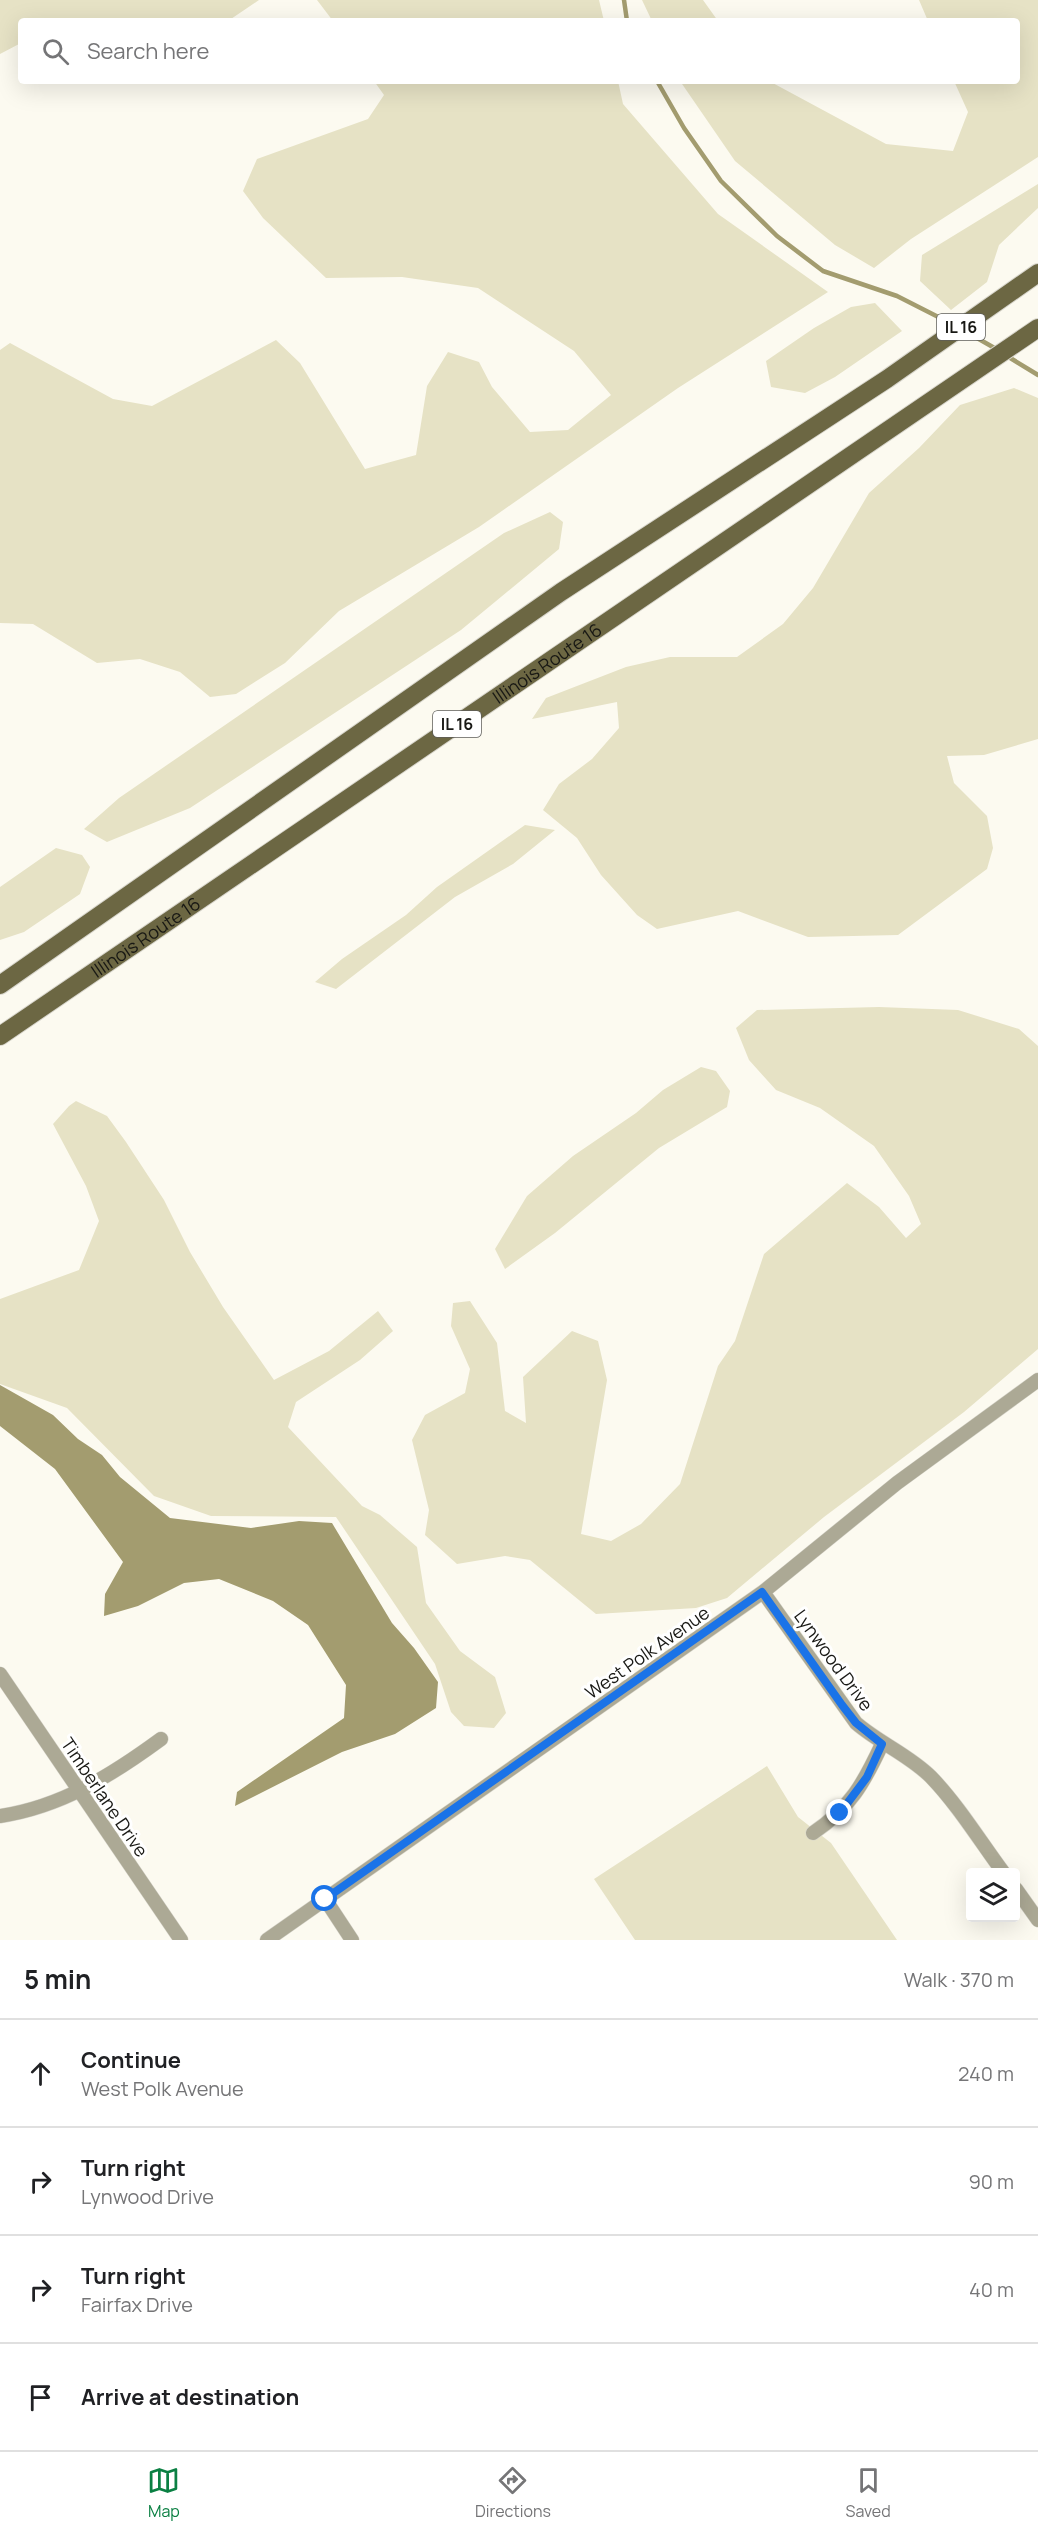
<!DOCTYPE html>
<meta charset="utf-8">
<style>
:root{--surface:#fff;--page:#f6f6f6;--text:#202124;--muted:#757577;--line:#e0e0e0;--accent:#0b8043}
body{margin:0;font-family:Manrope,sans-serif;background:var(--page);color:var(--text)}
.controls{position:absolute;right:18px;bottom:18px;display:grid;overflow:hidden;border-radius:6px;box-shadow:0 6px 24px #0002}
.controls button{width:54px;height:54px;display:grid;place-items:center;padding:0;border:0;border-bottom:2px solid var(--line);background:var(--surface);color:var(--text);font:30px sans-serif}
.stop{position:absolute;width:18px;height:18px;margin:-14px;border:4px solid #1a73e8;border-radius:50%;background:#fff}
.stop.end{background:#1a73e8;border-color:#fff;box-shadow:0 2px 6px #0008}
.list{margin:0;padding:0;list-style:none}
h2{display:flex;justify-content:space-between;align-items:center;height:78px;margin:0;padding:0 24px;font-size:26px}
h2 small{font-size:20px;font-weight:400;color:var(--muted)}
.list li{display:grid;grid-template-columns:39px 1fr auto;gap:18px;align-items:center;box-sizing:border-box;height:108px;padding:0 24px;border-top:2px solid var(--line)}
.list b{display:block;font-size:22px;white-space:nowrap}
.list p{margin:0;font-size:20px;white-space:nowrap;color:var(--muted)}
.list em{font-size:20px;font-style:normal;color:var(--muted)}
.icon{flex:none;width:33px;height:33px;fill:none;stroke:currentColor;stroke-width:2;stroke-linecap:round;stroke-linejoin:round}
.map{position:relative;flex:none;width:1038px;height:1940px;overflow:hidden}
.search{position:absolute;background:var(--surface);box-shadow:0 6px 24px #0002;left:18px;right:18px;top:18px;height:66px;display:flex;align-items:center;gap:15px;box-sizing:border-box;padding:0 21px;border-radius:6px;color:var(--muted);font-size:22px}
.sheet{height:510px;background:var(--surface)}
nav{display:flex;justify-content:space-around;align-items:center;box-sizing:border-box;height:84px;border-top:2px solid var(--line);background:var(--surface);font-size:16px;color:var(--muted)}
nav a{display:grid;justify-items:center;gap:3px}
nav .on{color:var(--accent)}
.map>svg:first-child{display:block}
.green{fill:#e6e2c5}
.water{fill:#a39c6f}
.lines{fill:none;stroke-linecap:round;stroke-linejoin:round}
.stream{stroke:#a39c6f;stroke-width:4.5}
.minor-casing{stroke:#d8d6cd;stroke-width:15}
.primary-casing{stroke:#d8d6cd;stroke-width:20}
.minor{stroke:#aca995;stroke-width:14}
.primary{stroke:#6c6743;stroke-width:18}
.route{stroke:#1a73e8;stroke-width:8}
.labels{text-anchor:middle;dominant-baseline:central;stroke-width:6;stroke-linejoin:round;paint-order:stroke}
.shield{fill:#fff;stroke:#5d5d5a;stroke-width:1.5}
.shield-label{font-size:16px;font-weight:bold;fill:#181814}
.street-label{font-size:18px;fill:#181814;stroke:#fff}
</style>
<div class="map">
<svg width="1038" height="1940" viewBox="0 0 1038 1940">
<rect width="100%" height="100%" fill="#fcfaf0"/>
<path class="green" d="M0,0h259l-31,21h-207v22l-21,11z
M317,0h282l5,21h-271z
M642,0h61l15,21h-66z
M919,0h119v157l-127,82 -37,29 -39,-23 -100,-84 -55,-80h89l117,63 67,7 15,-39 -14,-31h63v-60h-89z
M374,81h244l5,23 95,110 110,78 -150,96 -199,139 -140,84 -54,52 -49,31 -26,3 -30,-25 -40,-13 -43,4 -64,-39 -33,-1v-273l10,-7 103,56 39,7 124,-66 24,23 65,106 51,-14 11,-69 21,-34 31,10 13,25 38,45 38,-2 43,-35 -37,-44 -96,-63 -76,-11 -76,1 -63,-60 -20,-27 14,-32 111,-40 16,-24z
M1038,184v24l-39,37 -12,37 -36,28 -31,-29 2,-26z
M875,303l27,28 -67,46 -30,16 -34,-6 -5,-26 48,-33 37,-21z
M1014,388l24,10v341l-54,16 -37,1 7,27 33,33 6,32 -6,21 -89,66 -90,2 -70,-26 -81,18 -20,-14 -36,-40 -24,-37 -34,-28 16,-26 33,-25 27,-31 -2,-26 -85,17 14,-21 80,-31 44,-10h67l46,-33 30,-36 56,-95 50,-45 41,-43z
M550,512l13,10 -4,27 -98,81 -271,178 -83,34 -23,-13 35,-31 385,-265z
M525,825l30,5 -42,34 -58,33 -119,92 -21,-7 27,-23 64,-44 31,-28z
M56,848l26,7 8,12 -10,27 -56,38 -24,8v-53z
M879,1007l79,3 61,19 19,17v303l-74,63 -140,105 -97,81 -31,10 -100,6 -66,-54 -25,-4 -48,8 -32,-29 4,-25 -17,-70 13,-25 40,-22 5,-24 -19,-43 2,-23 17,-2 27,42 8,68 21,12 -3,-46 49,-46 26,10 9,39 -26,154 30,7 30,-17 39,-40 38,-118 17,-25 29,-87 83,-71 32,24 27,31 15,-14 -12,-28 -35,-50 -54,-38 -44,-18 -27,-30 -13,-32 21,-18z
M701,1067l15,4 14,20 -3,16 -68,41 -104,85 -50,36 -10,-20 32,-53 46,-40 63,-43 27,-23z
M76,1101l31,15 19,26 38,58 26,52 33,55 51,73 55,-29 49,-40 15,20 -33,29 -64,42 -8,25 74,79 18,9 37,32 9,56 34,48 35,26 11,36 -12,15 -30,-2 -13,-14 -16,-48 -99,-147 -125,-1 -57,-20 -87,-88 -67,-24v-85l79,-29 20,-49 -13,-35 -33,-62 16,-18z
M767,1766l31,51 33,26 66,97h-262l-41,-61z"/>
<path class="water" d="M0,1385l53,30 25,24 24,16 18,22 50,41 81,10 48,-7 33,2 60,100 22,25 24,34 -2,26 -41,26 -53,18 -107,54 2,-14 107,-74 2,-33 -38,-60 -35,-24 -54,-22 -35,4 -46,23 -34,10 1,-22 18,-32 -68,-93 -55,-43z"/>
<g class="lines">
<path class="stream" d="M624,0l3,21
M657,81l27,47 37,53 56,55 46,35 74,25 59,30
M963,330l35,20
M1007,356l31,19"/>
<defs>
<path id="minor" d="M763,1592l93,131c23,20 53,32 75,54 27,28 49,64 72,95
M0,1674l181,266
M0,1816c61,-9 112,-41 161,-77
M813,1833c37,-25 51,-50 69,-89
M1016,1889l22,31
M325,1899l27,41
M267,1940l496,-348 134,-109 141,-103"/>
<g id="primary">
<path d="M0,985l561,-393 326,-213 151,-106"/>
<path id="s1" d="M0,1036l1038,-708"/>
</g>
</defs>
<use href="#minor" class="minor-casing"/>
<use href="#primary" class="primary-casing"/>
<use href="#minor" class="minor"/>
<use href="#primary" class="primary"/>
</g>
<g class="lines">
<path class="route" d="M325,1899l437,-307 80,113 14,18 26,21 -15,33 -27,36"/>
</g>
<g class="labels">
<g class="shield">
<rect x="937" y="314" width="48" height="26" rx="4.5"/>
<rect x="433" y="711" width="48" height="26" rx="4.5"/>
</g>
<g class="shield-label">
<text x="961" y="327">IL 16</text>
<text x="457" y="724">IL 16</text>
</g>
<g class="street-label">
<text stroke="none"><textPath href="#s1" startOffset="662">Illinois Route 16</textPath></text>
<text stroke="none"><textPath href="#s1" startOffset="176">Illinois Route 16</textPath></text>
<text transform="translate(647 1652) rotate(-35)">West Polk Avenue</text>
<text transform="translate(834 1660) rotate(54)">Lynwood Drive</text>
<text transform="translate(105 1797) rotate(56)">Timberlane Drive</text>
</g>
</g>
</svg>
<div class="controls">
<button><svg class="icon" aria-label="layers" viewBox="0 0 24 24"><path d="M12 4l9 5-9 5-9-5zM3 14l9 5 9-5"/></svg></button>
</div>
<div class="stop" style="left:325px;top:1899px"></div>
<div class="stop end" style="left:840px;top:1813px"></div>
<div class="search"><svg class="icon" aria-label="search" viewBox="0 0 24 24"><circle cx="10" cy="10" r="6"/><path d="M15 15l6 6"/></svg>Search here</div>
</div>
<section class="sheet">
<h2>5 min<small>Walk · 370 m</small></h2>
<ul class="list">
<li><svg class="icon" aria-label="ahead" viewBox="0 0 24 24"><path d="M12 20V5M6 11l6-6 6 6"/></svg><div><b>Continue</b><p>West Polk Avenue</p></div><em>240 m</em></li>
<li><svg class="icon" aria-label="right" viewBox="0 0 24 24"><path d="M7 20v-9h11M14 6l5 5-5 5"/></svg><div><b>Turn right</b><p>Lynwood Drive</p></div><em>90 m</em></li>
<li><svg class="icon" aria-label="right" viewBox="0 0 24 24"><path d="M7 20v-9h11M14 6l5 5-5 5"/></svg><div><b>Turn right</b><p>Fairfax Drive</p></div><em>40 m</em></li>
<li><svg class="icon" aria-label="arrive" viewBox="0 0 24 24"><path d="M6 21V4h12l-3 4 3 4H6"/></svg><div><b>Arrive at destination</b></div></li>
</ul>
</section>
<nav>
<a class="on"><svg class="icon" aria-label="map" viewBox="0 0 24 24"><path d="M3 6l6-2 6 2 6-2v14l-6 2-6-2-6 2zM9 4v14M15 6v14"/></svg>Map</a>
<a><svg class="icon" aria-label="directions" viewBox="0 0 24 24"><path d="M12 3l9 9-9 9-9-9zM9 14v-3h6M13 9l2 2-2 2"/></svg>Directions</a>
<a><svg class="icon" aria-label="saved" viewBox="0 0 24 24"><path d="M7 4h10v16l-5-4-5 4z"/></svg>Saved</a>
</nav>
